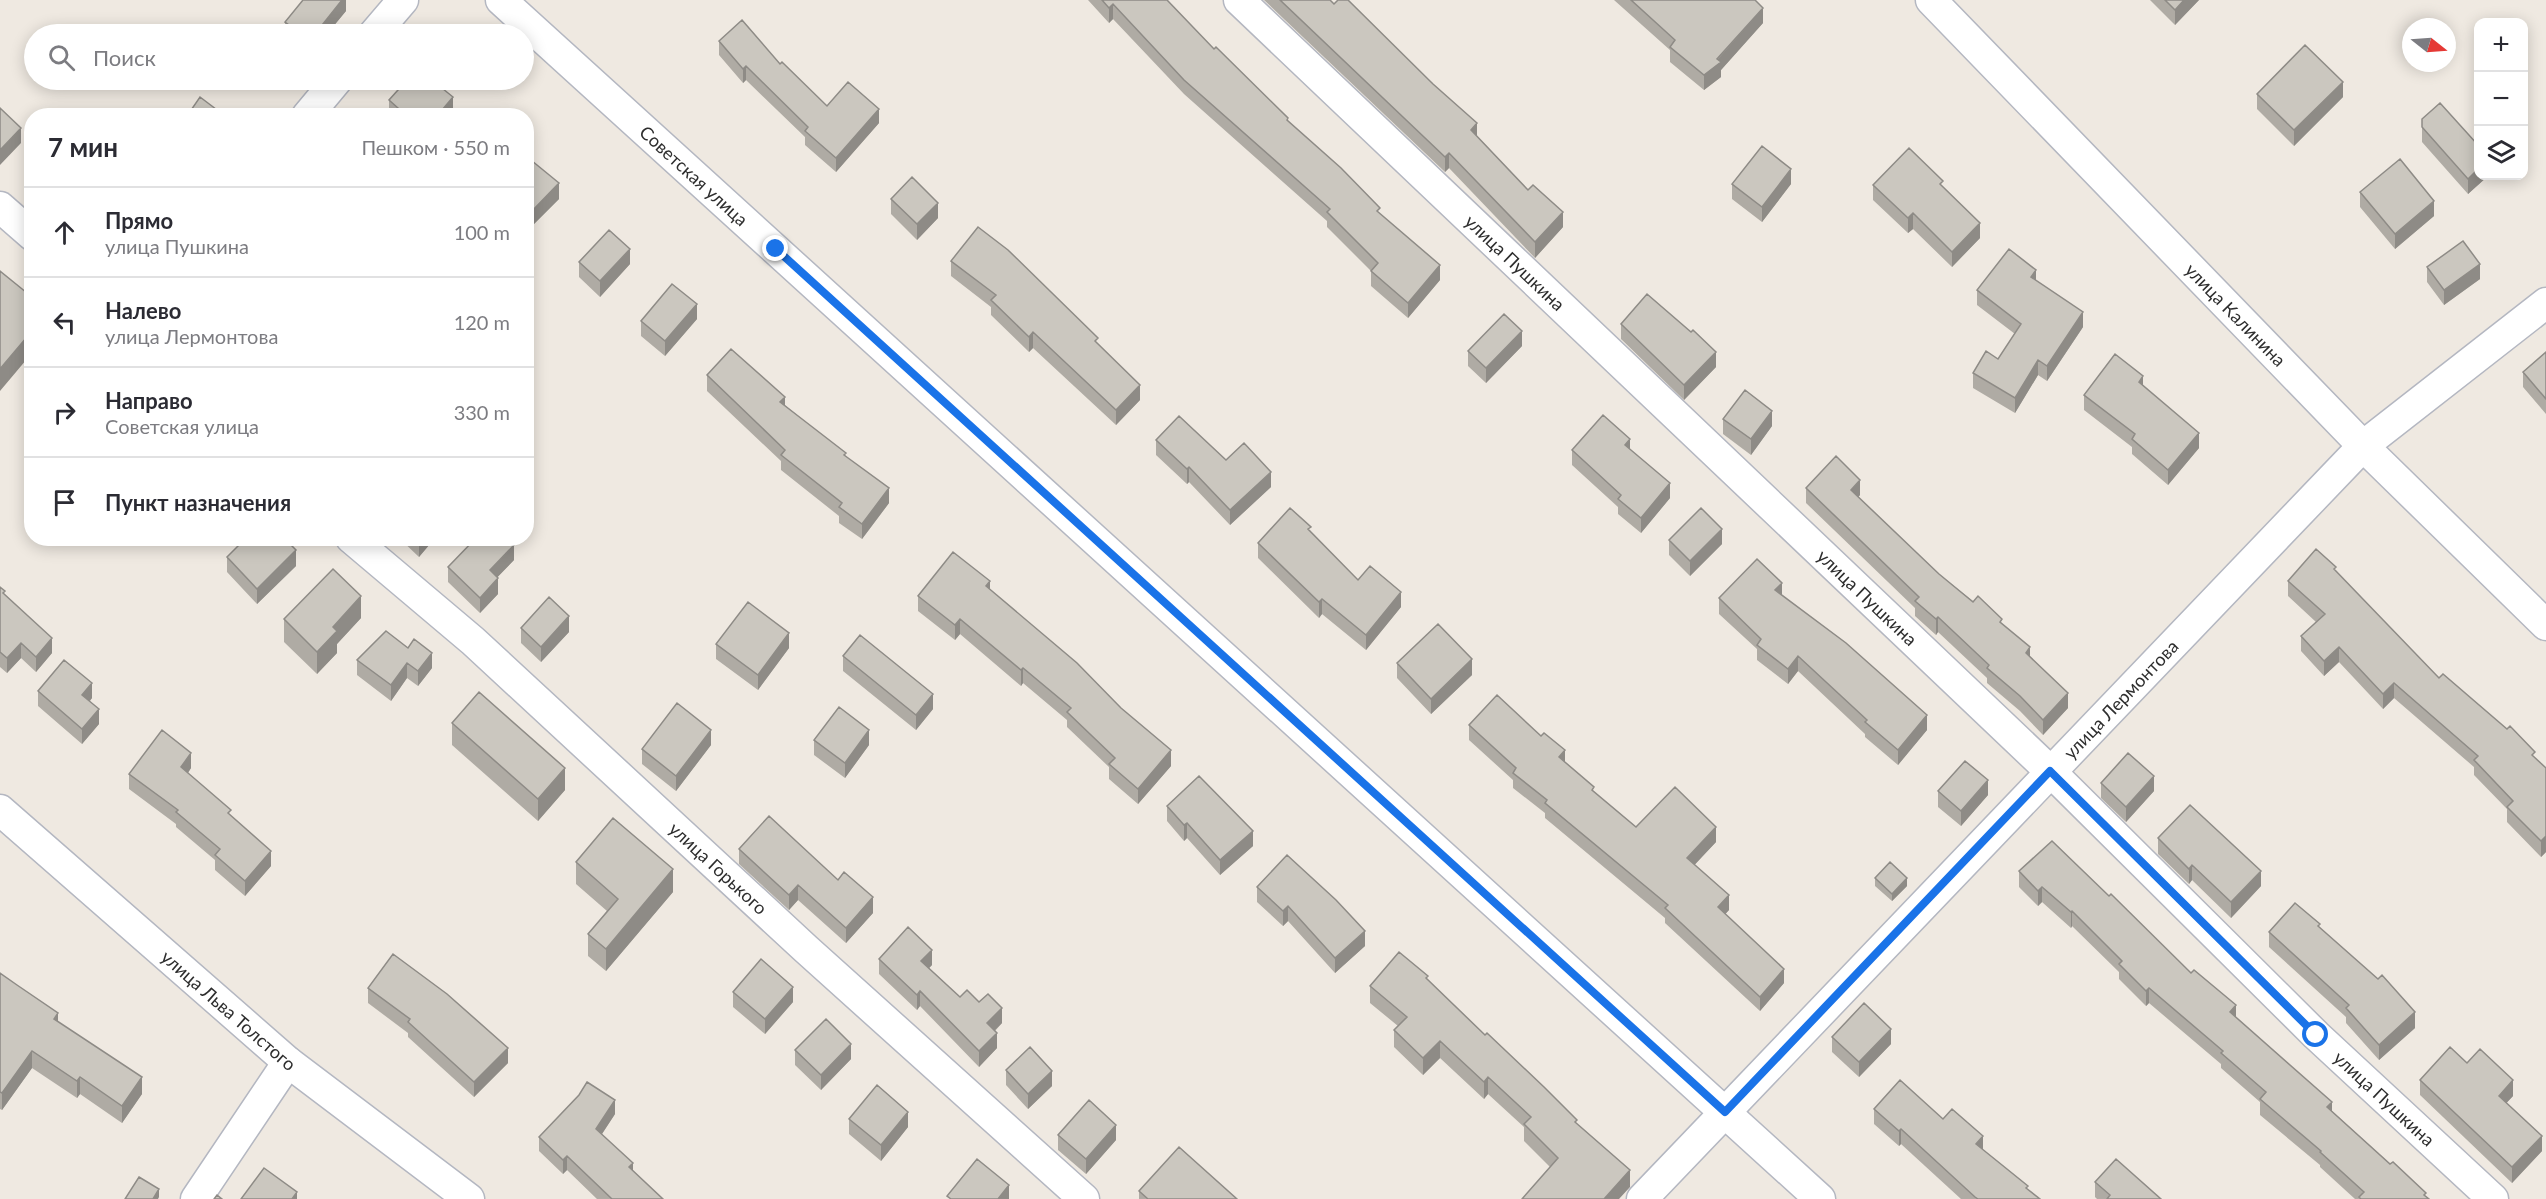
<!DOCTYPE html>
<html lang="ru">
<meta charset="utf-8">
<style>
:root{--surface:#fff;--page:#f2f2f3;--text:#2b2b33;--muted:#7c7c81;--line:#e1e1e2}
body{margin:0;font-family:Lato,sans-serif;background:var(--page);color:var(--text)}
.controls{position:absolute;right:18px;top:18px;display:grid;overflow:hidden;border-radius:12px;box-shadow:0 3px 15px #0003}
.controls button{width:54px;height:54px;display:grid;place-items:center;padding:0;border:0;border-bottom:2px solid var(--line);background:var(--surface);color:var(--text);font:30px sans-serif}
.compass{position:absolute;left:2402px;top:18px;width:54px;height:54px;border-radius:50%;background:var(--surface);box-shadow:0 3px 15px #0003;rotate:107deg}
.stop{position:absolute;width:18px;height:18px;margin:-14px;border:4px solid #1a73e8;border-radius:50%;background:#fff}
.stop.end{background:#1a73e8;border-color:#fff;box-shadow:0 2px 6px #0008}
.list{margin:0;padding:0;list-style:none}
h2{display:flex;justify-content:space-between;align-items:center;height:78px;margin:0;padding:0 24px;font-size:26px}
h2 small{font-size:20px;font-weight:400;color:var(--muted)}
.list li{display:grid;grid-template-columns:39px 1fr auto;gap:18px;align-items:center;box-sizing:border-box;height:90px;padding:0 24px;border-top:2px solid var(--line)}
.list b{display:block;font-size:22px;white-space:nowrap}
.list p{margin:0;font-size:20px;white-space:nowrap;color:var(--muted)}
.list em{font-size:20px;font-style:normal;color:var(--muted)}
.icon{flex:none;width:33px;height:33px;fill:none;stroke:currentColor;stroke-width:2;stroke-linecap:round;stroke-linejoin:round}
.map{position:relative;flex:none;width:2546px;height:1199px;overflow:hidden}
.search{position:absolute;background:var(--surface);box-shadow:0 3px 15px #0003;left:24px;top:24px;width:510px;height:66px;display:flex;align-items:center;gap:15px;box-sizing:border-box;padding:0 21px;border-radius:33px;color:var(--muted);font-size:22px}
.panel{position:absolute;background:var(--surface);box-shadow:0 3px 15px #0003;left:24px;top:108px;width:510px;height:438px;border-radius:24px}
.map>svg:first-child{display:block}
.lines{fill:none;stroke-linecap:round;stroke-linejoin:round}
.minor-casing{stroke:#b4b7c1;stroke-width:33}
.minor{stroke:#fff;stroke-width:30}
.wall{fill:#afaba4}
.shaded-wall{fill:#8e8b86}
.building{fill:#cbc7bf;stroke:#8e8b86;stroke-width:1.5}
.route{stroke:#1a73e8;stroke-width:8}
.labels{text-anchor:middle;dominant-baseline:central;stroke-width:4.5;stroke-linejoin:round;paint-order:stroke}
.street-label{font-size:18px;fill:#2e2e2e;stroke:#fff}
</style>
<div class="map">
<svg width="2546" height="1199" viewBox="0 0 2546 1199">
<rect width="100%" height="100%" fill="#efe9e1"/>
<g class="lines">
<defs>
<g id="minor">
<path id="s1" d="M501,0l1319,1199"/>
<path id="s2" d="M1239,0l811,771 266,264 177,164"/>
<path id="s3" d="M1931,0l432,446 183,179"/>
<path d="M374,34l29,-34"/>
<path d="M307,116l30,-36"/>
<path d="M0,207l32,28"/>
<path id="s4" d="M351,538l122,103 333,308 278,250"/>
<path id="s5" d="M0,810l288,252 181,137"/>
<path d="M196,1199l92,-137"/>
<path id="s6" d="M1642,1199l721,-753 183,-143"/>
</g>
</defs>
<use href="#minor" class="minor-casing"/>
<use href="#minor" class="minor"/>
</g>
<path class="wall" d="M346,0v11l-19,23h-42v-12z
M1088,0h79l47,49 74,72 92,93 60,66 -32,38 -37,-32v-15l-44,-44v-6l-143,-127 -71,-75 -4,4z
M1264,0h66l147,136 86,91 -28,31 -86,-90 -4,4z
M1614,0h141l8,23 -42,47v7l-17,13 -34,-28v-12z
M2150,0h49l-24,25z
M719,41l61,23 47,42 52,17 -43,49 -31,-27v-8l-59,-57 -3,3 -24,-28z
M2257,94l86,3 -49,49 -37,-37z
M389,100l64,12 -3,4h-61z
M2422,119l56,57h10l-20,18 -46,-52z
M526,156l33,43 -28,28 -5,-4z
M1732,184h59l-29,38 -30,-23z
M1873,185l70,2 37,51 -28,29 -39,-38 -5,4 -35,-33z
M32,190v22l-3,-3v-15z
M2360,192l74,24 -39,33 -35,-42z
M891,199l47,19 -21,22 -26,-26z
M951,261l147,84 42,55 -24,25 -83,-77 -4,4 -38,-37v-8l-40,-31z
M579,262l51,2 -30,33 -21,-20z
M2427,267l53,12 -36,26 -17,-23z
M2036,280l47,47 -36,54 -9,-6 -23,38 -42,-25v-15l25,-14 17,-25 -38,-29v-15z
M697,319l-32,37 -24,-20v-15z
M1621,324l95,43 -32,33 -63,-61z
M1522,346l-36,37 -18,-17v-15z
M2546,352v62l-23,-27v-15z
M707,375l78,30 61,51 43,47 -27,36 -23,-16v-7l-58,-46v-9l-74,-70z
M2143,386l56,62 -31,37 -36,-31v-7l-48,-37v-15z
M1723,419l49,7 -21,29 -28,-21z
M1156,440l70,20 45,27 -41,38 -41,-43 -2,2 -31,-29z
M1630,449l40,49 -29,35 -23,-19v-7l-46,-42v-15z
M1806,488l54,7 -2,2 81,77 63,50 28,33 38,51 -25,27 -23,-24 -33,-28v-5l-49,-46 -2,3 -21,-19v-8l-109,-105z
M1311,532l47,48 43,27 -35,43 -44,-36 -3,4 -61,-60v-15z
M399,538h36l-16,19z
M1669,540l53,4 -32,32 -21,-21z
M227,557l69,9 -39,38 -30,-32z
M514,560l-17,17 1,17 -18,19 -32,-31v-15z
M2336,572l103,106 96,80 11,10v84l-5,5 -34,-35v-13l-33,-34v-8l-80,-69 -11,11 -44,-47 -15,14 -23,-25v-15l15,-14 -28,-26v-15z
M0,587l5,8 47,58 -16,19 -15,-14 -14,15 -7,-6z
M990,589l181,177 -33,38 -29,-25v-12l-42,-40v-7l-44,-37 -2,3 -61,-52 -5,6 -37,-29v-15z
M1782,596l145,134 -29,35 -33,-28v-3l-67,-63 -10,13 -31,-24v-11l-38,-35v-16z
M361,618l-24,26v9l-20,21 -33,-32v-23z
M521,628l48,4 -28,30 -20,-19z
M716,644l73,4 -31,42 -42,-31z
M408,648l24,20 -14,18 -11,-8 -16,23 -34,-26v-15z
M843,656l90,53 -17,21 -73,-59z
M1397,663l75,12 -41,39 -34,-36z
M38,691l54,7 -2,3 9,23 -17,20 -44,-38z
M452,723l113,67 -27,31 -86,-76z
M1469,725l96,37 29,30 42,35 80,15 -22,23 35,45 -4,4 59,69 -24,28 -95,-88v-5l-120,-100v-5l-32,-25v-8l-44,-40z
M814,740l55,5 -24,33 -31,-23z
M711,745l-35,46 -34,-27v-15z
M191,768l-3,5 43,43 40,50 -26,30 -30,-26v-10l-39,-33v-3l-47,-35v-15z
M2101,783l53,8 -28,31 -25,-24z
M1938,791l50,4 -27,31 -23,-19z
M1167,806l86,40 -33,29 -33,-37 -3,3 -17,-20z
M2158,838l103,48 -30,32 -39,-38 -3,4 -31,-30z
M739,849l134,64 -27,30 -48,-43 -9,10 -50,-46z
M576,862l97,30 -67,79 -18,-15v-22l19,-23 -31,-27z
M2019,871l90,25 127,121 96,94 97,88h-74l-35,-32v-2l-60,-50v-13l-39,-34v-4l-72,-61 -3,3 -27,-27v-7l-47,-46 -1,2 -29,-26 -4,4 -19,-19z
M1875,878l32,8 -15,15 -17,-15z
M1257,887l108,59 -30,27 -47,-52 -5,5 -26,-24z
M2320,928l95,100 -36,32 -33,-37v-6l-77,-70v-15z
M879,959l53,6 -3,3 31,29 42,26 -7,8 2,17 -18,19 -59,-61 -3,4 -38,-36z
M0,973l142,121 -20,29 -42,-29 -3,4 -45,-30 -30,42 -2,-1z
M1428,980l149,144 53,63 -80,-20 -26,-26v-14l-36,-33 -4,5 -44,-41 -17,17 -29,-28v-17l4,-4 -28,-23v-17z
M368,988l140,75 -34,34 -66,-60v-4l-40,-30z
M733,992l60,10 -28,32 -32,-27z
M1832,1037l59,7 -32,33 -27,-25z
M795,1050l56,9 -30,31 -26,-25z
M2467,1063l46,33 -7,7 36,48 -30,32 -92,-88v-15z
M1006,1070l46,16 -24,23 -22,-24z
M1874,1109l69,10 40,31 45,40 12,9h-79l-60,-55 -2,2 -25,-22z
M615,1114l-13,20 31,37 30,28h-66l-30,-29 -4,4 -24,-23v-14z
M849,1119l59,8 -27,34 -32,-27z
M1058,1135l58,5 -30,34 -28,-24z
M2095,1182l66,17h-64l-2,-2z
M1139,1191l98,8h-98z"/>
<path class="shaded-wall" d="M342,0h4v11l-19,23h-12z
M2184,0h15l-24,25v-15z
M1113,4v15l-4,4v-15z
M1763,8v15l-42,47v7l-17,13v-15z
M746,66v14l-3,3v-14z
M2343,82v15l-49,49v-16z
M453,97v15l-3,4h-13z
M879,109v14l-43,49v-14z
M1477,123v15l-6,-8z
M21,128v15l-21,22v-15z
M1449,153v15l-4,4v-15z
M1791,169v15l-29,38v-15z
M2478,169v7h10l-20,18v-15z
M559,183v16l-28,28v-15z
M2434,201v15l-39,33v-15z
M938,203v15l-21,22v-16z
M1563,212v15l-28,31v-16z
M1913,213v16l-5,4v-15z
M1980,223v15l-28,29v-15z
M630,249v15l-30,33v-16z
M2480,264v15l-36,26v-15z
M1440,265v15l-32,38v-15z
M2036,270v15l-5,-8z
M697,304v15l-32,37v-15z
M2083,312v15l-36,54v-15z
M32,331v22l-32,38v-22z
M1522,331v15l-36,37v-15z
M1033,332v16l-4,4v-15z
M1716,352v15l-32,33v-15z
M2038,360v15l-23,38v-15z
M2143,376v15l-4,-9z
M1140,385v15l-24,25v-15z
M785,397v15l-5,-10z
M1772,411v15l-21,29v-16z
M2199,433v15l-31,37v-15z
M1630,439v15l-5,-9z
M1189,467v15l-2,2v-15z
M1271,472v15l-41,38v-15z
M1860,480v15l-9,10v-15z
M1670,483v15l-29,35v-15z
M889,488v15l-27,36v-15z
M1722,529v15l-32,32v-15z
M421,538h14l-16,19v-16z
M514,545v15l-24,25v-15z
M296,550v16l-39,38v-15z
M498,578v16l-18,19v-15z
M990,581v15l-4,-10z
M1782,583v15l-7,-8z
M1401,592v15l-35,43v-15z
M361,596v22l-24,26v9l-20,21v-22l16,-25z
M1322,599v15l-3,4v-16z
M569,616v16l-28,30v-15z
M1938,617v15l-2,3v-16z
M960,619v15l-5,6v-15z
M789,633v15l-31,42v-15z
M52,638v15l-16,19v-15z
M21,643v15l-14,15v-15z
M2030,647v15l-4,-9z
M2339,647v15l-15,14v-15z
M432,653v15l-14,18v-15z
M1798,656v15l-10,13v-15z
M1472,659v16l-41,39v-15z
M407,663v15l-16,23v-16z
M1023,668v15l-2,3v-16z
M92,683v15l-10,12v-15z
M2394,683v15l-11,11v-15z
M2068,693v15l-25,27v-15z
M933,694v15l-17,21v-15z
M99,709v15l-17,20v-15z
M1927,715v15l-29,35v-15z
M711,730v15l-35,46v-15z
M869,730v15l-24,33v-15z
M1171,750v16l-33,38v-15z
M1565,750v14l-6,-7z
M191,753v15l-10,15v-16z
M565,768v22l-27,31v-22z
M2154,776v15l-28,31v-15z
M1988,780v15l-27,31v-15z
M1187,823v15l-3,3v-16z
M1716,827v15l-29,31v-15z
M1253,831v15l-33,29v-15z
M2546,836v16l-5,5v-16z
M271,851v15l-26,30v-15z
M2192,865v15l-3,4v-15z
M673,869v23l-67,79v-22z
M2261,871v15l-30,32v-16z
M1907,878v8l-15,15v-7z
M798,885v15l-9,10v-15z
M2042,887v15l-4,4v-15z
M1729,895v15l-11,12v-15z
M873,897v16l-27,30v-15z
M1288,906v15l-5,5v-15z
M2072,911v15l-1,2v-16z
M1365,931v15l-30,27v-15z
M932,950v15l-11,11v-15z
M1784,969v14l-24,28v-14z
M793,987v15l-28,32v-15z
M2149,988v15l-3,3v-15z
M920,991v15l-3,4v-15z
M2236,1005v15l-6,-8z
M1002,1008v15l-15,15v-15z
M2415,1012v16l-36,32v-15z
M58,1013v16l-4,-10z
M1891,1029v15l-32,33v-15z
M997,1033v15l-18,19v-16z
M1440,1041v17l-17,17v-17z
M851,1044v15l-30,31v-15z
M508,1048v15l-34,34v-15z
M32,1051v17l-30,42v-17z
M1052,1071v15l-24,23v-15z
M80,1077v17l-3,4v-17z
M142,1077v17l-20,29v-17z
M1488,1077v17l-4,5v-17z
M2513,1080v16l-14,15v-15z
M615,1100v14l-19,29v-14z
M2332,1102v15l-5,-10z
M908,1112v15l-27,34v-16z
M1116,1125v15l-30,34v-15z
M1901,1129v15l-2,2v-15z
M1983,1136v15l-7,-7z
M2542,1136v15l-30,32v-16z
M567,1156v14l-4,4v-14z
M633,1163v14l-4,-10z
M1630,1170v17l-11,12h-15z
M1009,1185v14h-11z
M159,1189v8l-1,2h-5z
M297,1192v7h-5z"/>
<path class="building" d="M303,0h39l-27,34h-14l-16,-12z
M1102,0h65l47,49 2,-2 72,71 -1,2 54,48 39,40 -3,3 63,54 -32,38 -37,-32 7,-8 -51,-51 3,-3 -146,-129 -71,-76 -4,4z
M1280,0h50l4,4 4,-4h10l85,84 44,39 -6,7 57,60 5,-5 30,27 -28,30 -86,-89 -4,4z
M1631,0h124l8,8 -46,51 4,3 -17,13 -34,-28 5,-7z
M2165,0h19l-9,10z
M742,20l38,44 2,-2 45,44 21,-24 31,27 -43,49 -31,-27 3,-4 -62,-61 -3,3 -24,-28z
M2305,45l38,37 -49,48 -37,-36z
M407,80h25l21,17 -16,19h-30l-18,-16z
M200,97l25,19h-38z
M2440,103l38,42v24l-10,10 -46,-52v-8z
M0,108l21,20 -21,22z
M1762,146l29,23 -29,38 -30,-23z
M1909,148l34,33 -3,3 40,39 -28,29 -39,-39 -5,5 -35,-33z
M526,156l33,27 -28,29 -5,-5z
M2400,159l34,42 -39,33 -35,-42z
M912,177l26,26 -21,21 -26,-25z
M978,227l30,23 90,88 -3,3 45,44 -24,25 -83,-78 -4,5 -38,-37 5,-5 -45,-34z
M609,230l21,19 -30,32 -21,-19z
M2463,241l17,23 -36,26 -17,-23z
M2009,249l27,21 -5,7 52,35 -36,54 -9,-6 -23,38 -42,-25 13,-22 12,8 23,-35 -44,-34z
M0,271l32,26v34l-32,38z
M672,284l25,20 -32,37 -24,-20z
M1647,294l44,38 2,-2 23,22 -32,33 -63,-61z
M1504,314l18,17 -36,37 -18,-17z
M731,349l54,48 -5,5 66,51 -2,2 45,33 -27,36 -23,-17 3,-4 -61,-48 4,-5 -78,-75z
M2546,352v47l-23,-27z
M2115,354l28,22 -4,6 60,51 -31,37 -36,-31 3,-5 -51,-39z
M1745,390l27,21 -21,28 -28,-20z
M1603,415l27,24 -5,6 45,38 -29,35 -23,-19 3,-4 -49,-45z
M1179,416l47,44 18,-17 27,29 -41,38 -41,-43 -2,2 -31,-29z
M1836,456l24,24 -9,10 88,84 34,28 5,-6 24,23 -2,3 30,25 -4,6 42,40 -25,27 -23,-24 -33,-28 2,-3 -51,-48 -2,2 -21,-18 4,-4 -113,-109z
M1290,508l21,19 -3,2 50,51 12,-14 31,26 -35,43 -44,-36 -3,3 -61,-59z
M1701,508l21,21 -32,32 -21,-21z
M246,538h38l12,12 -39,39 -30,-32z
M476,538h31l7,7 -24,25 8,8 -18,20 -32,-31z
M2316,549l20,18 -2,2 105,109 4,-4 64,55 3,-3 25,26 -3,3 14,13v68l-5,5 -34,-34 6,-6 -39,-41 4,-4 -84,-73 -11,11 -44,-47 -15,14 -23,-25 24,-22 -37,-33z
M953,552l37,29 -4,5 91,77 44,45 50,42 -33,39 -29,-25 6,-6 -48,-46 4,-4 -48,-40 -2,2 -61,-51 -5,6 -37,-29z
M1757,559l25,24 -7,7 71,53 81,72 -29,35 -33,-28 2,-2 -69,-64 -10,13 -31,-24 4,-6 -42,-41z
M333,569l28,27 -28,31 4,4 -20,21 -33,-33z
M0,587l5,4 -2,2 49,45 -16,19 -15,-14 -14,15 -7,-6z
M549,597l20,19 -28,31 -20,-19z
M748,602l41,31 -31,42 -42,-31z
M1438,624l34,35 -41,40 -34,-36z
M386,631l22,17 6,-9 18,14 -14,18 -11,-8 -16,22 -34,-25z
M860,635l73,59 -17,21 -73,-59z
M64,660l28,23 -10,12 17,14 -17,20 -44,-38z
M479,692l86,76 -27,31 -86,-76z
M1497,695l44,41 3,-3 21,17 -6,7 35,30 -2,3 44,37 39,-40 41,40 -29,31 42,37 -11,12 66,62 -24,28 -95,-89 3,-3 -123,-102 2,-3 -34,-27 3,-5 -47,-43z
M677,703l34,27 -35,46 -34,-27z
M839,707l30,23 -24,33 -31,-23z
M162,730l29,23 -10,14 50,43 -3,3 43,38 -26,30 -30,-26 5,-6 -44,-37 2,-2 -49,-36z
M2128,753l26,23 -28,31 -25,-24z
M1965,761l23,19 -27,31 -23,-20z
M1199,776l54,55 -33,29 -33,-37 -3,2 -17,-19z
M2190,805l71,66 -30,31 -39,-37 -3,4 -31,-31z
M769,816l69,64 6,-8 29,25 -27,31 -48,-43 -9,10 -50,-46z
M613,818l60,51 -67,80 -18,-15 30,-35 -42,-37z
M2052,841l57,55 2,-2 80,79 3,-3 42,35 -6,7 102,90 -5,5 63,57 3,-2 33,31 -2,2 5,4h-68l-2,-2 5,-5 -44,-40 1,-1 -61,-52 6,-7 -45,-39 2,-2 -74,-63 -3,3 -27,-27 3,-3 -50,-50 -1,1 -29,-25 -4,4 -19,-20z
M1287,855l49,45 29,31 -30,27 -47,-52 -5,5 -26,-24z
M1890,862l17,16 -15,16 -17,-16z
M2295,903l25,21 -2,2 60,53 4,-4 33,37 -36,33 -33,-37 3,-3 -80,-73z
M908,927l24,23 -11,11 39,36 7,-7 12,12 9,-8 14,14 -15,15 10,10 -18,18 -59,-60 -3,4 -38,-36z
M1399,952l29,24 -2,2 59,57 2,-2 57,54 33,33 -2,2 55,48 -26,29h-82l36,-41 -34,-34 7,-7 -43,-40 -4,5 -44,-41 -17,17 -29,-28 13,-13 -37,-31z
M393,954l54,40 61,54 -34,34 -66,-60 2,-3 -42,-31z
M761,959l32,28 -28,32 -32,-27z
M0,973l17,12 41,28 -4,6 88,58 -20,29 -42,-29 -3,4 -45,-30 -30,42 -2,-1z
M1864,1003l27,26 -32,33 -27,-25z
M826,1019l25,25 -30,31 -26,-25z
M1030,1047l22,24 -24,23 -22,-24z
M2450,1047l17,16 13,-14 33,31 -14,16 43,40 -30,31 -92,-87z
M1900,1080l43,39 9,-10 31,27 -7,8 52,42 -2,2 14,11h-62l-3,-2 -74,-68 -2,2 -25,-22z
M587,1082l28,18 -19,29 37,34 -4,4 34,32h-51l-45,-43 -4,4 -24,-23 40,-42z
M877,1085l31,27 -27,33 -32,-26z
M1089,1100l27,25 -30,34 -28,-24z
M1179,1147l58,52h-89l-9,-8z
M977,1159l32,26 -11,14h-47l-4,-3z
M2116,1159l45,40h-54l3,-4 -15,-13z
M264,1168l33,24 -5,7h-51z
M139,1177l20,12 -6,10h-28z
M217,1195l5,4h-8z"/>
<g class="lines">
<path class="route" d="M776,249l949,863 325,-341 266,264"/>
</g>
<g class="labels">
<g class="street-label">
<text stroke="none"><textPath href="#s1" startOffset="261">Советская улица</textPath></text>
<text stroke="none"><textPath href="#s2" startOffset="381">улица Пушкина</textPath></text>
<text stroke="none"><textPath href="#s3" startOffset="438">улица Калинина</textPath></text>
<text stroke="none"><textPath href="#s2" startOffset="867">улица Пушкина</textPath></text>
<text stroke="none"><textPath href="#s6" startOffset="692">улица Лермонтова</textPath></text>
<text stroke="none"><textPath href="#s4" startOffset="494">улица Горького</textPath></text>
<text stroke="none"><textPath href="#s5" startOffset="304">улица Льва Толстого</textPath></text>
<text stroke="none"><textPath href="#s2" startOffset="1587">улица Пушкина</textPath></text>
</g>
</g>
</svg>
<div class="controls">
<button>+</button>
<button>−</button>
<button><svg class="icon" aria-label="layers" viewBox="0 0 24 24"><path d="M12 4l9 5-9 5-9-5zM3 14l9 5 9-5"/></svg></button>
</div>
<svg class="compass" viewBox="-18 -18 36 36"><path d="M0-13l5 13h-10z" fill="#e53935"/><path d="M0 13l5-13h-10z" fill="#7c7c81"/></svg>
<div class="stop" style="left:2316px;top:1035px"></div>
<div class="stop end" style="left:776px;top:249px"></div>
<div class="search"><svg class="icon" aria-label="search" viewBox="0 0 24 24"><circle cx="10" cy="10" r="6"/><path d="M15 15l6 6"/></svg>Поиск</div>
<section class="panel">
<h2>7 мин<small>Пешком · 550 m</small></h2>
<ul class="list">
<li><svg class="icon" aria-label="ahead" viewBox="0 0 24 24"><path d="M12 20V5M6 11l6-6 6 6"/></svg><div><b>Прямо</b><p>улица Пушкина</p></div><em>100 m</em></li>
<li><svg class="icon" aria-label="left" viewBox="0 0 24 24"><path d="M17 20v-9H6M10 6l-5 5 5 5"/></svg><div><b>Налево</b><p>улица Лермонтова</p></div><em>120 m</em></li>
<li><svg class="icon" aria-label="right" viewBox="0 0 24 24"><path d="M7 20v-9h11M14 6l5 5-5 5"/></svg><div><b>Направо</b><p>Советская улица</p></div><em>330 m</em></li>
<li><svg class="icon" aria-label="arrive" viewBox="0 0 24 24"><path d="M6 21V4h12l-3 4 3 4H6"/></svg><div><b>Пункт назначения</b></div></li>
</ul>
</section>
</div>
